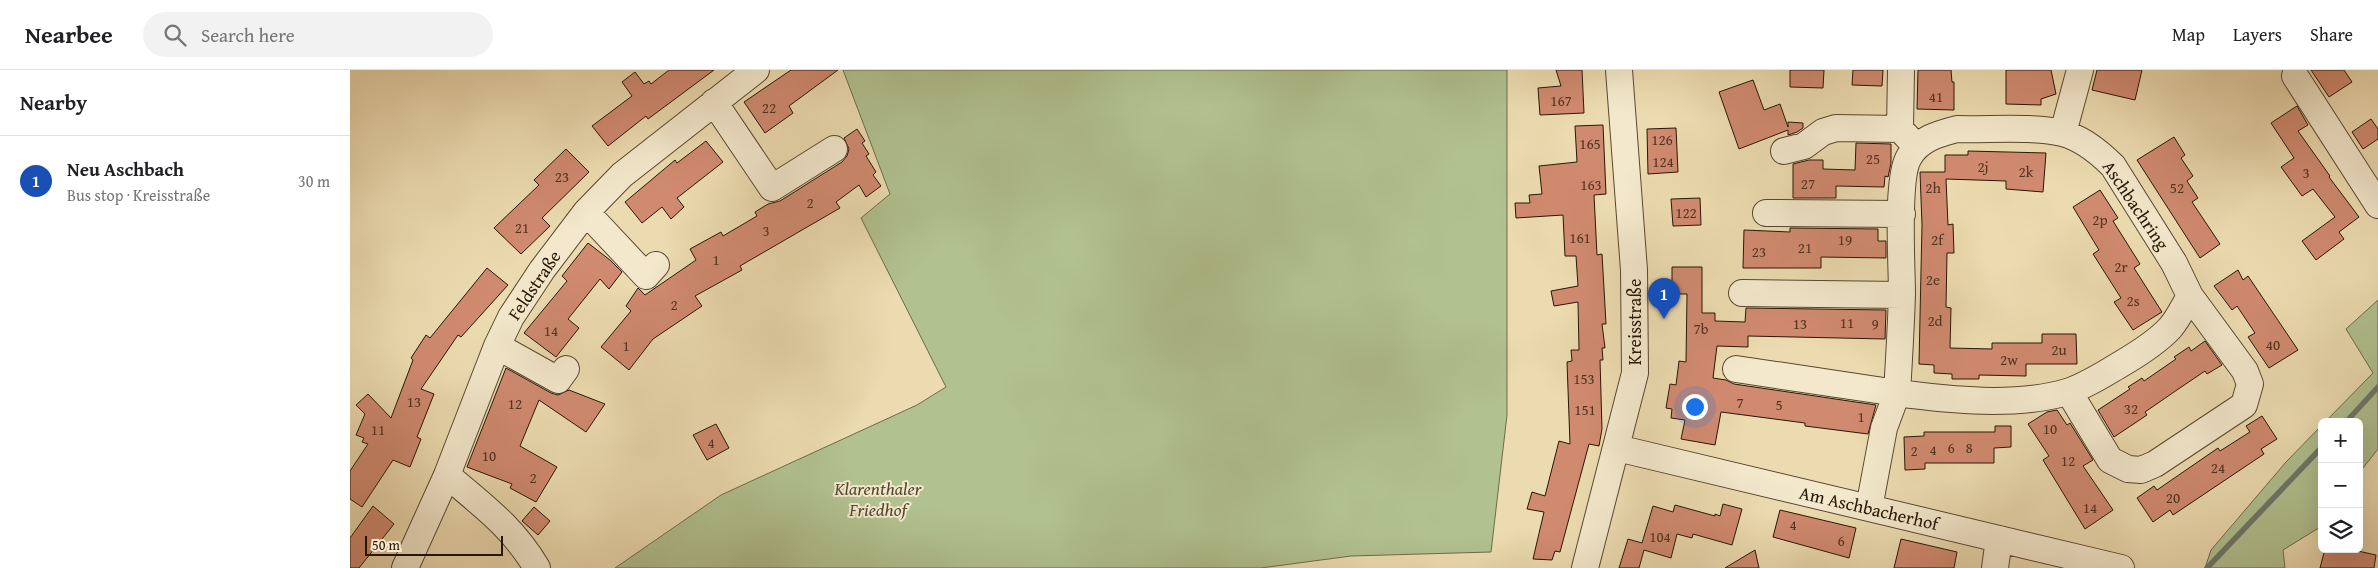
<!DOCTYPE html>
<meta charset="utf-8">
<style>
:root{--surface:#fff;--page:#f2f2f2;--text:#202124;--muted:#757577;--line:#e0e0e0;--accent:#b45309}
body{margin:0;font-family:"Gentium Book Plus",serif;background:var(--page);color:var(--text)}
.controls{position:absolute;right:15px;bottom:15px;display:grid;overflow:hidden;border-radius:8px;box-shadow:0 5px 20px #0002}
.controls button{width:45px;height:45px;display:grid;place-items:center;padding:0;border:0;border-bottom:1px solid var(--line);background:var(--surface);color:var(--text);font:25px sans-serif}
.scale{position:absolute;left:15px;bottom:12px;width:138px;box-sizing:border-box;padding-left:5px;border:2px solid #281605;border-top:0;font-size:14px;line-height:18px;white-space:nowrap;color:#281605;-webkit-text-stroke:4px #f3e8cc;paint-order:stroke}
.you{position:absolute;left:1344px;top:336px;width:18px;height:18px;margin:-12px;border:4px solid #fff;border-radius:50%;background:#1a73e8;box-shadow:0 0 0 8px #1a73e833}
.badge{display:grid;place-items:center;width:32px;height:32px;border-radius:50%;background:var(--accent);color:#fff;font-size:16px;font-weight:700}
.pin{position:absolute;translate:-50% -41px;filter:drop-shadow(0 1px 2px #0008)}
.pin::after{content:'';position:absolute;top:26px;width:18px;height:15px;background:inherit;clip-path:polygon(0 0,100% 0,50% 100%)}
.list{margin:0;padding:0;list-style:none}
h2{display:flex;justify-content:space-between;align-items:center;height:65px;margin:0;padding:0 20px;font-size:21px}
h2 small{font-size:16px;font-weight:400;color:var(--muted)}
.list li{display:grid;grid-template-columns:32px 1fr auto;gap:15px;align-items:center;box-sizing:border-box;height:90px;padding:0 20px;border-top:1px solid var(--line)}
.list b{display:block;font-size:19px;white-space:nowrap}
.list p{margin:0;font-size:16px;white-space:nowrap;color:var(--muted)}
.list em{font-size:16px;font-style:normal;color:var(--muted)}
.icon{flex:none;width:28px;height:28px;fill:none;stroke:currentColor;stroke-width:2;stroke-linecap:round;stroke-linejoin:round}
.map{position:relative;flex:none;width:2028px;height:498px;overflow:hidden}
header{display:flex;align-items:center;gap:30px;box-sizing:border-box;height:70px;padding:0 25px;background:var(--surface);border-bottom:1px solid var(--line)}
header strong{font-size:24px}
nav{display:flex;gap:28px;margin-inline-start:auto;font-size:18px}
.search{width:350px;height:45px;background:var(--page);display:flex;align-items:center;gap:12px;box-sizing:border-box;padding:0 18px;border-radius:28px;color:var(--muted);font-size:19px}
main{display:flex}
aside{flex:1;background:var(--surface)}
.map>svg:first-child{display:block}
.green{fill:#b1c190;stroke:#6c6c4a}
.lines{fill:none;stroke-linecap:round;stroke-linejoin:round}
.stream{stroke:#6c786c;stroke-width:5.5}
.building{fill:#d08a70;stroke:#281605}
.minor-casing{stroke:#594730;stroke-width:28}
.minor{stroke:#f3e8cc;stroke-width:26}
.labels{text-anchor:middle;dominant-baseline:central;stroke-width:4;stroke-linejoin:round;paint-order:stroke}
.number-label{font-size:15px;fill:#523320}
.street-label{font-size:18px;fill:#281605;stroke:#f3e8cc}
.park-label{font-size:18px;font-style:italic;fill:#51492f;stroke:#f3e8cc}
</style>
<header>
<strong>Nearbee</strong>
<div class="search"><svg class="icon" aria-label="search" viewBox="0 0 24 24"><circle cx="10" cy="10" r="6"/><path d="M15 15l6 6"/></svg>Search here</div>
<nav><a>Map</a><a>Layers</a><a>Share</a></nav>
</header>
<main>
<aside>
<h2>Nearby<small></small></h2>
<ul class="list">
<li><span class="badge" style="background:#1a4fb4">1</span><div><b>Neu Aschbach</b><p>Bus stop · Kreisstraße</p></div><em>30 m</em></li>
</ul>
</aside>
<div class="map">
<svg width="2028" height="498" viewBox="0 0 2028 498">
<rect width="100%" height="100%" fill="#ecdbb0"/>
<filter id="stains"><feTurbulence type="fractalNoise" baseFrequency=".004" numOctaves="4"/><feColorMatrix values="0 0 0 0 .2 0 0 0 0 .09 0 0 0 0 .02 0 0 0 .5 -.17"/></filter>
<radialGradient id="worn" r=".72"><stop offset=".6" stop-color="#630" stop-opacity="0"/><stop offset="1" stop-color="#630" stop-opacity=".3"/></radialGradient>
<path class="green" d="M493,0h664v345l-16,137 -140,4 -90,12h-646l106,-73 196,-90 29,-18 -85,-169 29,-24z
M2028,230v149l-19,24v-51h-34l48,-49 -27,-44z
M1972,355v101l-39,24 2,18h-80l6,-18 75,-88z"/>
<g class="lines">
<path class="stream" d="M1996,352l32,-35
M1857,498l115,-121"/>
</g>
<path class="building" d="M319,0h45l-66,49 -2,-3 -38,30 -16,-20 40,-30 -10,-14 13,-10 9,12 5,-3 2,3z
M441,0h47l-49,36 4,7 -28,20 -21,-31z
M1206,0h26l2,43 -44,2 -2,-27 23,-2z
M1440,0h34l-1,18 -33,-1z
M1503,0h30l-1,16 -30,-1z
M1568,0h33l1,12h2v28l-37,-1z
M1656,0h45l5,24 -15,5v6l-35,-1z
M1747,0h45l-7,30 -43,-10z
M1961,0h33l8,12 -23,15z
M1403,10l11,30 16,-6 8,23v-5l15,1v5l-6,4 -9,3v-5l-49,19 -20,-57z
M1947,36l11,19 -10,6 32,45 -1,1 30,40 -20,15 5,7 -28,21 -14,-19 33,-24 -22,-28 -11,7 -21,-29 13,-9 -23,-35z
M2021,49l7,10v10l-15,10 -11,-17z
M1253,55l3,69 -12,1 3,60 5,-1 4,70h-4l3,24h-3l1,12h-3l2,69 -3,17 -10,-2 -29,108 -5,-1 -3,9 -19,-1 11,-47 -17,-3 5,-17 13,4 14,-55 11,3 -3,-82 5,-1 -1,-11h8l-1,-48 -24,4 -3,-15 27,-5 -2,-30h-11l-2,-41 -47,3 -1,-15h15l-1,-8 13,-1 -3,-28 38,-4 -2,-36z
M1326,58l2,44 -30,2 -1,-45z
M507,59l8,12 -3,2 7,11 -3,2 10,16 -3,3 8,11 -15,11 -7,-12 -23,17 4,6 -100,58 2,4 -47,26 7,10 -49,33 -24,31 -28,-23 30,-36 -5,-5 12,-18 7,7 51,-35 -6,-11 31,-17 2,4 34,-20 -2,-4 13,-8 12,-3 62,-39 5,-6 2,-7 -5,-11z
M1824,67l11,18 -4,3 12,18 -6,5 11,17 -6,4 28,42 -20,14 -63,-98z
M356,71l17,21 -46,36 7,9 -13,12 -9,-12 -20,16 -17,-21 50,-42 2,3z
M1506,73l35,1v19l-3,14 -3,-1 -1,11 -48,-1v12h-43v-34l16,-4h14v9l32,1z
M216,79l23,23 -47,46 8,8 -29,28 -27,-26 45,-43 -5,-5z
M1618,81l78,2 -3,39 -37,-3v-8l-60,-2 2,46 5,-1 1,29h-7l-1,54 5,1 -1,40 42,1v-6h50v-9h34l1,30h-51v12l-47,-1v4h-27v-5l-18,-1v-8l-15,-1 3,-139 -2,-53h25v-17h23z
M1750,120l18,28 -5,3 27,43 -6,4 28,44 -29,18 -19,-28 7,-4 -28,-44 6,-4 -26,-43z
M1350,128l1,27 -28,1 -2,-27z
M1440,158l88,1v12h8v17l-65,-1v11h-78l1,-38 46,2z
M238,173l22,17 12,12 -13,17 -9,-10 -32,40 11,9 -23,29 -32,-24 43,-52 -5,-5z
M1322,197h30v46h13v8l30,1 1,-14 140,2 -1,29 -137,-3v11l-31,-1 -4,32 13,2 8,4 142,21 -8,29 -63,-8v-3l-84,-11 -6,33 -34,-6 4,-19 -14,-2 1,-9 -6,-1 4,-24 6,1 3,-24 7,1 1,-68h-15z
M137,198l21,17 -47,52 -3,-2 -37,54 13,5 -17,43 4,2 -11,28 -17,-7 -31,47 -12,-8v-28l18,-27 -6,-2 2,-4 -8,-3 9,-21 -9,-9 12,-11 23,24 22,-58 -2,-2 15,-23 4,3z
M1888,200l5,10 5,-4 50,74 -29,18 -21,-31 7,-4 -18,-27 -5,4 -18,-24z
M1855,271l17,24 -15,9 -2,-3 -31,21 -29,20 2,3 -33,22 -16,-27 32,-21 -2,-2 14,-9 2,3 32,-22 -2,-2 15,-10 2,4z
M156,298l45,25 7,2 11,-5 36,14 -19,28 -47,-32 -19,46 37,21 -21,35 -26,-14 2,-4 -45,-17z
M1707,340l10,15 3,-2 23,37 -10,6 30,44 -28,19 -42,-69 6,-4 -21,-32 19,-12z
M1912,346l15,23 -16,10 3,5 -91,61 -3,-5 -17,12 -16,-24 17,-12 3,4 61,-42 2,3 30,-19 -4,-6z
M366,354l13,24 -22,12 -14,-25z
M1645,356h16v21l-17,1v15h-69v6l-20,1 -1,-33 20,-1v-4h71z
M1373,434l19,5 -10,36 -39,-11 -1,4 -15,-4 -6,24 -27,-8 -5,18h-20l9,-29 14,4 11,-37 20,6 2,-7 40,11v-2l5,2z
M23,436l21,18 -35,44h-9v-30z
M184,437l16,14 -12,14 -16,-14z
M1430,440l76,18 -7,30 -76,-21z
M1551,469l56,13 -3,16h-60z
M1975,479h24l27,6 -2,13h-54z
M1405,480l4,18h-34z"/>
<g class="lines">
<defs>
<path id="minor" d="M1551,0l-1,59 12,13
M1945,6l83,129
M364,32l58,86 62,-39
M1607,59c30,1 78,-3 105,4 20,5 37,19 51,33l61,97 16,33c-6,10 -12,23 -20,32 -13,14 -32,26 -49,36 -17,10 -35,22 -54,28 -51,15 -117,8 -170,1 2,-33 4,-66 5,-99 0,-29 -6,-116 7,-137 10,-18 29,-23 48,-28z
M1713,63l17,-63
M1434,81l20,-5 19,-14 13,-4 64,1
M236,142l60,64 10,-11
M1416,143l136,1
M1392,223l160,2
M147,276l61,34 8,-11
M1386,299l161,24 -13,35 -15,80
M1719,322l41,68 18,9 13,1 14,-6 89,-59 6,-21 -5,-13 -55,-75
M1267,378l504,120
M97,405c36,31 65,51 90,93
M55,498l42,-93 50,-129 14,-29 31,-47 44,-58 36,-37 134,-105
M1235,498l50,-195 -1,-103 -15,-200
M1645,498l4,-29"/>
</defs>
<use href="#minor" class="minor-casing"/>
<use href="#minor" class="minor"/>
</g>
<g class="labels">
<g class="number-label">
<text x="1586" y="26">41</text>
<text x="1211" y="30">167</text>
<text x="419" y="37">22</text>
<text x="1312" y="69">126</text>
<text x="1240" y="73">165</text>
<text x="1523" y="88">25</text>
<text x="1313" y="91">124</text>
<text x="1633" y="96">2j</text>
<text x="1676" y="101">2k</text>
<text x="1956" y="102">3</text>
<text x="212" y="106">23</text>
<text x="1458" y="113">27</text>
<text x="1241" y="114">163</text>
<text x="1583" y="117">2h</text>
<text x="1827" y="117">52</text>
<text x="460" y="132">2</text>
<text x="1336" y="142">122</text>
<text x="1750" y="149">2p</text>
<text x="172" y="157">21</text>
<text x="416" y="160">3</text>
<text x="1230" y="167">161</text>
<text x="1495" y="169">19</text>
<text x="1587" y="169">2f</text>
<text x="1455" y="177">21</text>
<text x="1409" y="181">23</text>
<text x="366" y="189">1</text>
<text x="1771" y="196">2r</text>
<text x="1583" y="209">2e</text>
<text x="1783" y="230">2s</text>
<text x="324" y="234">2</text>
<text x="1585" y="250">2d</text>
<text x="1497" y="252">11</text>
<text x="1450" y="253">13</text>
<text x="1525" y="253">9</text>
<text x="1351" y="258">7b</text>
<text x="201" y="260">14</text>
<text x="1923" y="274">40</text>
<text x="276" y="275">1</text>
<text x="1709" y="279">2u</text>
<text x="1659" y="289">2w</text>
<text x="1234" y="308">153</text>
<text x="64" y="331">13</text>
<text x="1390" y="332">7</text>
<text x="165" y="333">12</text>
<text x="1429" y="334">5</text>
<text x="1781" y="338">32</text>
<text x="1235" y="339">151</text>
<text x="1511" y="346">1</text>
<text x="1700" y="358">10</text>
<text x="28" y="359">11</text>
<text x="361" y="372">4</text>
<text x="1601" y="377">6</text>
<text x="1619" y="377">8</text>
<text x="1583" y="379">4</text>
<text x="1564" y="380">2</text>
<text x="139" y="385">10</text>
<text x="1718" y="390">12</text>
<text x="1868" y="397">24</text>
<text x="183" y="407">2</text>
<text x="1823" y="427">20</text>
<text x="1740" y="437">14</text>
<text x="1443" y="454">4</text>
<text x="1310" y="466">104</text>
<text x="1491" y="470">6</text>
</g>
<g class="street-label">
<text transform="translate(1786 135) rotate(56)">Aschbachring</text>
<text transform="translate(184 215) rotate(-56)">Feldstraße</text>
<text transform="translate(1284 252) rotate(-90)">Kreisstraße</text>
<text transform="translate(1519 438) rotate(13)">Am Aschbacherhof</text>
</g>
<g class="park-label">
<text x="528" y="418">Klarenthaler<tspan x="528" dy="21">Friedhof</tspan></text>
</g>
</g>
<rect width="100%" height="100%" filter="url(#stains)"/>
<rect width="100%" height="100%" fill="url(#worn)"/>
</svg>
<div class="controls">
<button>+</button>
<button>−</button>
<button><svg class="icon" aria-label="layers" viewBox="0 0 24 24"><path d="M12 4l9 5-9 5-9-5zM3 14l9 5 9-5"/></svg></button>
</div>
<div class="scale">50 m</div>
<div class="you"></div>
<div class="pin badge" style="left:1314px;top:249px;background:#1a4fb4">1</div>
</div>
</main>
